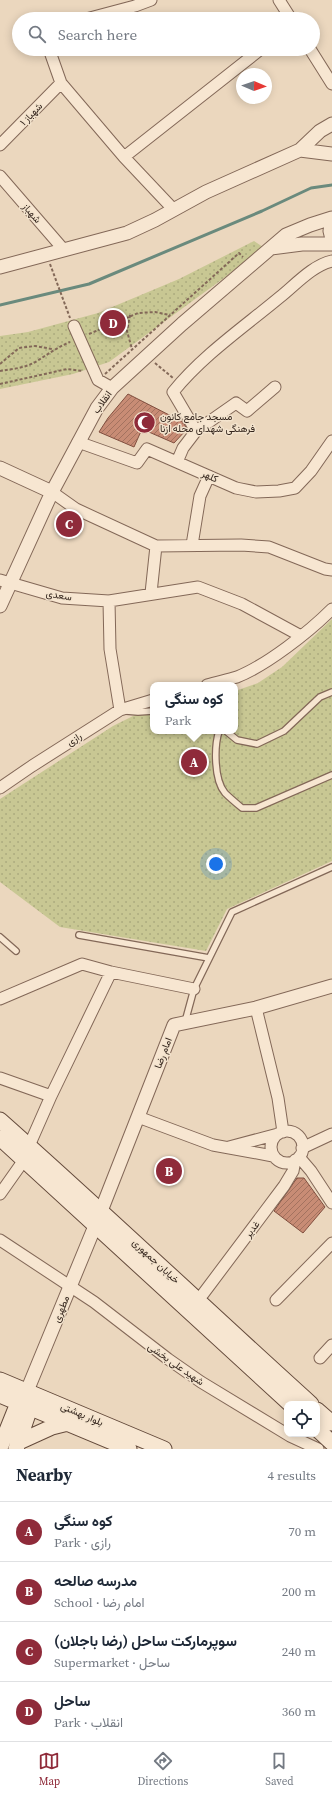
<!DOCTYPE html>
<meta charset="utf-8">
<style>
:root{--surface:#fff;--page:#f6f6f7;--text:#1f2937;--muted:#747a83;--line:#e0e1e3;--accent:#8f2b3a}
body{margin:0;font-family:"Source Serif 4",Vazirmatn,serif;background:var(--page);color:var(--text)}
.controls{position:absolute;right:12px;bottom:12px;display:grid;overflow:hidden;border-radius:8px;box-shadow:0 2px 10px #0003}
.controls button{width:36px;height:36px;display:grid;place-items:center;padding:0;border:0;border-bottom:1px solid var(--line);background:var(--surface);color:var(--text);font:20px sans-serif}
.compass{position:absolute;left:236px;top:68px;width:36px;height:36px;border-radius:50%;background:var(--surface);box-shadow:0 2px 10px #0003;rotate:92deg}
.you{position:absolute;left:216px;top:864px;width:14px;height:14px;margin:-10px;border:3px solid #fff;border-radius:50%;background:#1a73e8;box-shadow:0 0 0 6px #1a73e833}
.badge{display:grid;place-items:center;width:26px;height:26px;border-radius:50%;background:var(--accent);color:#fff;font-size:13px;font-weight:700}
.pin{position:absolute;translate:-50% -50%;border:2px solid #fff;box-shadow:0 1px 4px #0006}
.popup{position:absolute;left:150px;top:682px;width:88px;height:52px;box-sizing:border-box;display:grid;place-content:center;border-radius:8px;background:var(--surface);filter:drop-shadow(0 1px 3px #0005);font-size:13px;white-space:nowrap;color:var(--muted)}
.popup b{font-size:15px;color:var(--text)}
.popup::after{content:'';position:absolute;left:50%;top:100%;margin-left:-8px;border:8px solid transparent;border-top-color:var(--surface)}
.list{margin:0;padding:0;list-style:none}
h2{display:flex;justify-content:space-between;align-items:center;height:52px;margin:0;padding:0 16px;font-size:17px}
h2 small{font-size:13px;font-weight:400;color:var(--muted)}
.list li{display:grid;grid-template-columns:26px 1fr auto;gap:12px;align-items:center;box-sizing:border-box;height:60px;padding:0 16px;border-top:1px solid var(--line)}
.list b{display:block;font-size:15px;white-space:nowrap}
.list p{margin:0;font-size:13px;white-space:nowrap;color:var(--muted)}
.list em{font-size:13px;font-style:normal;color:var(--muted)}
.icon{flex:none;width:22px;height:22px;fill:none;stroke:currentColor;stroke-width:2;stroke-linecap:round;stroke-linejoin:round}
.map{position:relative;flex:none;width:332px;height:1449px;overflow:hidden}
.search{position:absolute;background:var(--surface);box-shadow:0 2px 10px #0003;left:12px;right:12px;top:12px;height:44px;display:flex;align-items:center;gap:10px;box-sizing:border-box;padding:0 14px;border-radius:22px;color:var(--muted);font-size:15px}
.sheet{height:292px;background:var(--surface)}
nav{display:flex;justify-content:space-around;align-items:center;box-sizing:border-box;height:56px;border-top:1px solid var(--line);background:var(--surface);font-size:11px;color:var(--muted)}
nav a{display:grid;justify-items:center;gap:2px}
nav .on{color:var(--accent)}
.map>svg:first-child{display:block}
.park{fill:url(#park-dots)}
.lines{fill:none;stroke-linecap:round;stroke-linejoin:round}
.stream{stroke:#6a8a7d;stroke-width:3}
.building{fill:url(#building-hatch);stroke:#814f3f}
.service-casing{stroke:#836858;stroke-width:8}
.minor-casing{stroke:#836858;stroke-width:13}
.tertiary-casing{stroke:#836858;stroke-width:15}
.secondary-casing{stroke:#644a3b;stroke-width:17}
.path{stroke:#836858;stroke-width:2;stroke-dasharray:3 2;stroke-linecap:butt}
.service{stroke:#f7e6d1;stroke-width:5.5}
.minor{stroke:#f7e6d1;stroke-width:11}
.tertiary{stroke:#f7e6d1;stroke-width:13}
.secondary{stroke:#f7e6d1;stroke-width:15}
.labels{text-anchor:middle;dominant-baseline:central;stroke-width:3;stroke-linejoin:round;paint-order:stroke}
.street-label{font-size:10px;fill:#33241c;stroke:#f3e3cd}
.poi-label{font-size:10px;fill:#33241c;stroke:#f3e3cd;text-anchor:start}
</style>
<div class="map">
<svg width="332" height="1449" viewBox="0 0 332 1449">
<defs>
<pattern id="park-dots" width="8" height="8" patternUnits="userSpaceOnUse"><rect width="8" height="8" fill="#c8c793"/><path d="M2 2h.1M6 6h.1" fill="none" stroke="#acab7e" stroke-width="1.8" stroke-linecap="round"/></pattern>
<pattern id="building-hatch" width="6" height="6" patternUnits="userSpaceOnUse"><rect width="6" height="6" fill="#c88c75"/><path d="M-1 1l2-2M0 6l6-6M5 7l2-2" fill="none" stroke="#a3725f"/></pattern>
</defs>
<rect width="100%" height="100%" fill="#ebd7be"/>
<path class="park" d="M254,241l9,6 -39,31 -115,84 -36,12 -73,15v-53l28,-4 70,-19 81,-34z
M332,619v242l-105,48 -21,42 -146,-24 -60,-45v-83l113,-73 36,-18 4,-1v24h82v-40l23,-8 24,-16z"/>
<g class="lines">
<path class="stream" d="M0,305l89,-21 173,-73 49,-23 21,-3"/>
</g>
<path class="building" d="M128,394l55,28 4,7 -13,14 -32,-14 -8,18 -35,-15 9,-14z
M297,1178h7l21,29 -22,26 -29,-22z"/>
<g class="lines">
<defs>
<path id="service" d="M126,711l12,1 15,-1
M219,731c-5,16 -5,49 6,62 5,5 11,10 17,15h14l76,-33
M226,731l11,9 20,4 27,-13 36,-34 12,-5
M79,935l130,23
M0,937l16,14
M185,1022l9,-33 38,-77 100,-45"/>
<path id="minor" d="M279,0l12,19
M86,19l49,-13 16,-6
M49,49l12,34 63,74 50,53
M310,49l22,35
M0,145l61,-62
M124,157l137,-108
M0,176l64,74
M74,326l24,54 14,8
M196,431l-23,-39c30,-37 71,-65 107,-95 15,-12 33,-32 52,-36
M78,442l59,21 10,-14 89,39 20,4 23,-1 16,-3 16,-17 21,-30
M177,462l6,-14 13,-17 40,-28 11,8 28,-24
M52,492l24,17 80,37 85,-1 28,2 56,22 7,1
M192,545l8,-49 9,-20
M0,580l62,18 47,3
M151,593l5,-47
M207,685c10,-3 20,-5 30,-8 30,-12 72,-45 95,-68
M120,710l-10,-61 -1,-48 89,-14 44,17 59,32
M0,788l32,-22 88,-56 33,-10
M0,999l82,-35 29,8 83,17
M256,1008l22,90 5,34
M0,1078l51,18
M138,1117l75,28 60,11
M271 1147a16 16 0 1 1 32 0a16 16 0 1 1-32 0Z
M29,1146l22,-50 60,-124
M229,1147l49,-13
M302,1148l30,-14
M299,1157l12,14 21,32
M0,1194l24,-34
M0,1240l94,62 74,57 33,23 89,54 28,13
M203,1294l81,-108 9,-15 2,-11
M276,1300l56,-57
M320,1358l12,-13"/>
<path id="tertiary" d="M300,150l32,4
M332,222l-2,9 2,8
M271,248l31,-4h30
M0,267l127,-34 28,-13 51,-28 94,-42 20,-19 12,-7
M0,468l52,24
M0,606l52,-114 45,-84 15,-20 70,-64 104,-89 24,-10 22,-7
M101,1211l73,-186 82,-17 76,-22
M27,1391l68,-165"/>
<path id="secondary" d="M0,1120c105,93 207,190 311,284
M0,1138l290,266
M0,1380l164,69
M0,1395l129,54
M317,1410l15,13
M317,1429l15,14
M19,1442l33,-15 16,-4
M0,1448l18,-45 5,-7
M16,1449l14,-41 -2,-10"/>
</defs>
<use href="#service" class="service-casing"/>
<use href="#minor" class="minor-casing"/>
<use href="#tertiary" class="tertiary-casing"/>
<use href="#secondary" class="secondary-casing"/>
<path class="path" d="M50,264l20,54
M130,315l-3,16 5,18
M113,324l14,7
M89,334l49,-21 17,-1 15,3
M155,363l18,15
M0,364l19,-16 16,-2 17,3
M0,371c12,-2 26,-3 37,-10 11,-7 21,-14 33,-19
M105,374l134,-121 4,4
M0,384l67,-15 16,2"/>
<use href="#service" class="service"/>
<use href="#minor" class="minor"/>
<use href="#tertiary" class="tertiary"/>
<use href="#secondary" class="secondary"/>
</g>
<defs>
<symbol id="mosque-disc" viewBox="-11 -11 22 22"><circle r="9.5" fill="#8f2b3a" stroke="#f3e3cd"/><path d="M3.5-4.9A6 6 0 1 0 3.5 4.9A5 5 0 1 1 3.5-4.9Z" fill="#fff"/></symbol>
</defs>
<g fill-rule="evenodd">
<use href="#mosque-disc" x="132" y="410" width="25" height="25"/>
</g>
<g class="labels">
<g class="street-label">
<text transform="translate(31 114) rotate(-46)">شهباز ۱</text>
<text transform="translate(32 213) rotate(49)">شهباز</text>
<text transform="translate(102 402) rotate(-54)">انقلاب</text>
<text transform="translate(210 476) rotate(25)">کلهر</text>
<text transform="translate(59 595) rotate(10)">سعدی</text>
<text transform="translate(74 739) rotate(-33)">رازی</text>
<text transform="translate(163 1053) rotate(-69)">امام رضا</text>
<text transform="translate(252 1229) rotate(-53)">غدیر</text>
<text transform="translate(156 1261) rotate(43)">خیابان جمهوری</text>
<text transform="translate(61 1309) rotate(-68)">مطهری</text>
<text transform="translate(176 1364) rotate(35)">شهید علی بخشی</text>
<text transform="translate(82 1414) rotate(23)">بلوار بهشتی</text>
</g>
<g class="poi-label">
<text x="160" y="416">مسجد جامع کانون<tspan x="160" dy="12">فرهنگی شهدای محله ازنا</tspan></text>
</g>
</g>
</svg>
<div class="controls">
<button><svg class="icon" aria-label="locate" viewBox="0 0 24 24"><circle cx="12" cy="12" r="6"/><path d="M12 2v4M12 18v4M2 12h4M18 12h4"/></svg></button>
</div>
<svg class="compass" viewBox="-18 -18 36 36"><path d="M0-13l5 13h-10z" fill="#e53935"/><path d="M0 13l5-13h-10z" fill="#747a83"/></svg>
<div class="you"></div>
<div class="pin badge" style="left:194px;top:762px">A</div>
<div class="popup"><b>کوه سنگی</b>Park</div>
<div class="pin badge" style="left:169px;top:1171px">B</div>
<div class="pin badge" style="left:69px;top:524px">C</div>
<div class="pin badge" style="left:113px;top:323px">D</div>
<div class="search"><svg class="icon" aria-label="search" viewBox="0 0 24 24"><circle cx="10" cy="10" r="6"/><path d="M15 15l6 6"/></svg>Search here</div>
</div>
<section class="sheet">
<h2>Nearby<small>4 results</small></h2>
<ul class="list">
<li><span class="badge">A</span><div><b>کوه سنگی</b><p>Park · رازی</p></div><em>70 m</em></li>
<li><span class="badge">B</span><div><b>مدرسه صالحه</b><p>School · امام رضا</p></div><em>200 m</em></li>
<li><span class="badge">C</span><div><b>سوپرمارکت ساحل (رضا باجلان)</b><p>Supermarket · ساحل</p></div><em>240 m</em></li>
<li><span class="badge">D</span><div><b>ساحل</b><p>Park · انقلاب</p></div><em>360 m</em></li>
</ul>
</section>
<nav>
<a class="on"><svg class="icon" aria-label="map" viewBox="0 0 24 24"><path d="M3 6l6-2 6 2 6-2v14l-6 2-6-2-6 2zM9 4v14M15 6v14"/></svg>Map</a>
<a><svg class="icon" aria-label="directions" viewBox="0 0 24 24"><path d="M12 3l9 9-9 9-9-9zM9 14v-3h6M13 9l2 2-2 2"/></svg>Directions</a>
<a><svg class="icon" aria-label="saved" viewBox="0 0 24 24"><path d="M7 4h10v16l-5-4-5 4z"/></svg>Saved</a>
</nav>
